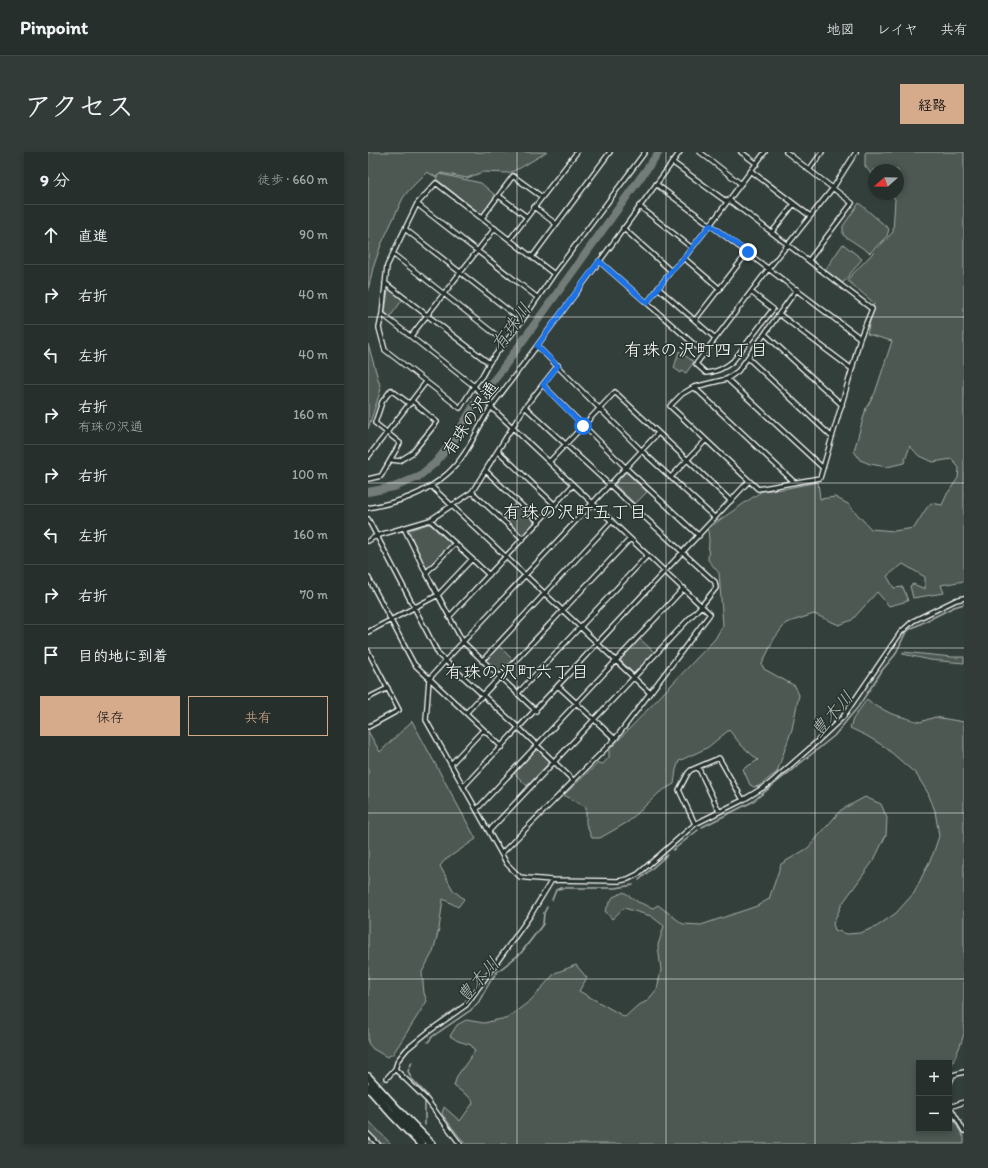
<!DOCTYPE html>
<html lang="ja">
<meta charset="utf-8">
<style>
:root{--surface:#262f2c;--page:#323b38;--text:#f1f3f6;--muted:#a4a9a9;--line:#424a48;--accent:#d6ab8b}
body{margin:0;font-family:Itim,"Klee One",sans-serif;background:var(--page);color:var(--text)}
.controls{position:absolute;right:12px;bottom:12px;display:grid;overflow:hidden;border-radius:0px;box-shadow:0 2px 6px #0003}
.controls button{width:36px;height:36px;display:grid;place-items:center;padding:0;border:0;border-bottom:1px solid var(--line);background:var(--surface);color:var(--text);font:20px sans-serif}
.compass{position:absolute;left:500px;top:12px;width:36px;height:36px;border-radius:50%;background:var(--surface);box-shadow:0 2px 6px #0003;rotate:250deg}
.stop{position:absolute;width:12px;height:12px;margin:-9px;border:3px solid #1a73e8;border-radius:50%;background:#fff}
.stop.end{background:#1a73e8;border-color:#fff;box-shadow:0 1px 4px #0008}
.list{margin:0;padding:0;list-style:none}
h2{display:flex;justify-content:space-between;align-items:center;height:52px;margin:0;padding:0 16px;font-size:17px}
h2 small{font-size:13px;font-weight:400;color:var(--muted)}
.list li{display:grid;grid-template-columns:26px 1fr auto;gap:12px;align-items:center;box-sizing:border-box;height:60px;padding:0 16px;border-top:1px solid var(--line)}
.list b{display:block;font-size:15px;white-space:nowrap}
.list p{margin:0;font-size:13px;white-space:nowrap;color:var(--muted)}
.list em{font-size:13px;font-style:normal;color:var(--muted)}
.actions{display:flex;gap:8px;padding:12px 16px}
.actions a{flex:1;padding:9px 0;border:1px solid var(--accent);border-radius:0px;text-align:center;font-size:14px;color:var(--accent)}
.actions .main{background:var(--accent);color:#111}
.icon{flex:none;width:22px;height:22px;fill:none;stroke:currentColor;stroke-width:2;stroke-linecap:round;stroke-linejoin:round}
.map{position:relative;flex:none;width:596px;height:992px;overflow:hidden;border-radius:0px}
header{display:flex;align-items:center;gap:24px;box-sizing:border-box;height:56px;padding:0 20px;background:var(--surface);border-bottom:1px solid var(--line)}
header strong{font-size:19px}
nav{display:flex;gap:22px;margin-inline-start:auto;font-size:14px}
.intro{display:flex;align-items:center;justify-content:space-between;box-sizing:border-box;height:96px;padding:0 24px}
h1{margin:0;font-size:28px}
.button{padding:10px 18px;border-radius:0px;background:var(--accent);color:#111;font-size:14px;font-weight:700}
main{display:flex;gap:24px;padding:0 24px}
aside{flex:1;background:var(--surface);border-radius:0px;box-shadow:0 2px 6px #0003}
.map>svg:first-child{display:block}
.green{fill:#4d5853;stroke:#a6aca9}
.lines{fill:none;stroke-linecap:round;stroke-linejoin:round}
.stream{stroke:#abb0ae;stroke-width:1.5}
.river{stroke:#737b78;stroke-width:8}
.street-tunnel{stroke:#47524e;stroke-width:3.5;stroke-dasharray:3.5 2;stroke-linecap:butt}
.street-casing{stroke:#fff;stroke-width:6}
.highway-casing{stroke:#fff;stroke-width:10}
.street{stroke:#26332d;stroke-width:3.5}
.highway{stroke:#26332d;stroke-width:7}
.route{stroke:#1a73e8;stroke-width:5}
.grid{fill:none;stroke:#fff;stroke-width:1;stroke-opacity:0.55}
.labels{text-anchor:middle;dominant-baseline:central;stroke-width:3;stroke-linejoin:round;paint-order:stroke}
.street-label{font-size:17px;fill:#fff;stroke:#26332d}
.water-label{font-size:18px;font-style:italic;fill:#b9bdbc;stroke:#26332d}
.neighbourhood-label{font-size:18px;fill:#fff;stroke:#26332d}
</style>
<header>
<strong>Pinpoint</strong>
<nav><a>地図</a><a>レイヤ</a><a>共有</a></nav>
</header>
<div class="intro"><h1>アクセス</h1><a class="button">経路</a></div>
<main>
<aside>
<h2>9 分<small>徒歩 · 660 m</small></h2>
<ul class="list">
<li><svg class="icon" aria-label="ahead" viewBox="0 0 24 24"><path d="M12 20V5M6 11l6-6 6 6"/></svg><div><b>直進</b></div><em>90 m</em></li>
<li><svg class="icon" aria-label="right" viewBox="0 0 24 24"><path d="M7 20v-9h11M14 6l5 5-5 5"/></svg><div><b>右折</b></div><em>40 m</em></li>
<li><svg class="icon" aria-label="left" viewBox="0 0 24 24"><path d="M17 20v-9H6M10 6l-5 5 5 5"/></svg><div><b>左折</b></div><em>40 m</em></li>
<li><svg class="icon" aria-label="right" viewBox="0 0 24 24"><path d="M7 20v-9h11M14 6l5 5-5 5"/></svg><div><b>右折</b><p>有珠の沢通</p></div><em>160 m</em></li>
<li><svg class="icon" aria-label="right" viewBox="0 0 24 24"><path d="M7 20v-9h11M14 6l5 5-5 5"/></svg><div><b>右折</b></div><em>100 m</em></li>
<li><svg class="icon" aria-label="left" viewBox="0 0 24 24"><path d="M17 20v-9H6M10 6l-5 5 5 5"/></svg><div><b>左折</b></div><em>160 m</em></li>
<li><svg class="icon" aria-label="right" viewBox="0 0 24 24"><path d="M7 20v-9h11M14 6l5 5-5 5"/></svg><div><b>右折</b></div><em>70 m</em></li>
<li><svg class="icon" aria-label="arrive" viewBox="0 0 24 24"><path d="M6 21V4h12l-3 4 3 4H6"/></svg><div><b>目的地に到着</b></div></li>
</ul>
<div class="actions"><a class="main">保存</a><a>共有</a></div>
</aside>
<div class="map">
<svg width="596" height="992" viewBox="0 0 596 992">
<rect width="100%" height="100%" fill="#333f3a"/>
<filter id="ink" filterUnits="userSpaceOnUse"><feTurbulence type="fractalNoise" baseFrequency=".025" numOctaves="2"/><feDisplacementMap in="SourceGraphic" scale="8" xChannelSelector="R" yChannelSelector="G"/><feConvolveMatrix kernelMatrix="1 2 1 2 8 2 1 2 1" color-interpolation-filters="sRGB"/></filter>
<g filter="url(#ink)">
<path class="green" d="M0,0h179l-27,16 -11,5 -26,-1 -16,6 -26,-5 -5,4 -9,-5 -18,18 -6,8 -22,47 -8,23 -5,22z
M498,0h98v429l-23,4 3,8 -31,5 -3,-12 3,-2 12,5v-12l-22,-13 -16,12 7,12 9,-1 5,14 -19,5 -12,-14 -25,28 -13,5 -25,-11 -28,9 -12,16 -12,25 2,5 31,17 4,9 -7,34 -15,43 -18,14 -5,1 -4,-2 -7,-16 15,-9 -17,-15 -12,-15 -22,18 -28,13 -3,9 -2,14 -14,8 -32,30 -28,16h-8l-6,-14v-17l-22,-12 34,-32 5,1 6,-7v-7l106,-111 8,-14 -4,-52 -11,-13 1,-19 -1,-13 54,-37 21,-2 35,-7 2,17 15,-2 13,7 23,25 23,2 20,-3 12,-19 5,-6 11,2 5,-11 11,-16 1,-10 -7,-9 -19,3 -15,-7 -8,-9 -6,17 -17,4 -17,-3 -10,-4 -6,-9 12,-43 9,-15 17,-52 -25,-7 7,-31 -27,-23 46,-48 2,-33 -5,-5h8v-24h-24v7l-9,-11v-12z
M72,22l41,9 15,13 -13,17 -2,1 -45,-35z
M491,51l30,26 -2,7 -17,17 -27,-18v-9z
M475,92l19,15 -19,24 -18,-13z
M22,137l13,10 -13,18 -5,-5 3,-22z
M0,192l13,45 -13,40z
M311,199l15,11 -8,11 -4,-2 -1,2 -7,-5z
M257,321h2l20,19 -12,12 -19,-18 -1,-2z
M147,351l19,18v2l-11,12h-2l-18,-18z
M60,372l3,1 20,19 -23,24h-2l-17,-36v-2z
M272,487l14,13 -19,21h-2l-12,-12v-2z
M131,494l14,14 -14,14 -13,-12v-2z
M535,500l49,5h12v6l-34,-3 -27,-6z
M499,547l7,6 18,9 28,8 15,-5 29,5v312l-4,12 -11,25v-8h-30v66h30v-17l15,26v6h-499l-23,-30 2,-7 16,14 13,-18 -1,-4 -18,-13 3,-10 18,-25 -4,-6 -13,-4 -8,-5 7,-11 9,-5 18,3 17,-4h5l25,-19 24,-27 21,-8 11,13 -8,13 46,26 12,-11 10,-5 10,-12 4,-19 -3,-25 6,-19 -13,-10 -27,-8 -12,11 -7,-8 8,-14 11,-5 14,10 15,6 5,-3 25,19 18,1 56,-19 12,-7 12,-35 27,-16 33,-38 24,-13 16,7 6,14 -1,17 -12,25 -32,44 -9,20 2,6 12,4 13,-1 16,-6 20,-14 18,-20 19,-39 6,-18 -4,-25 -7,-18 -12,-19 -31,-27 -18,-11 -17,-8 3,-9z
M44,569l64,118 -31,21 -5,6 13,24 11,9 -6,8 -15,-8 -4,30 -6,23 -11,20 2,21 3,8 -34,53 -6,3 -14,-8 -5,-6v-312l12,21z
M169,597l13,13 -23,24 -13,-13z
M0,968l23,24h-23z"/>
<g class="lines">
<path class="stream" d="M334,675l50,-25 82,-66 24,-29 25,-38 12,-14 10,-21 5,-5 44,-22 10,-3
M305,698l25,-20
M271,728l28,-25
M184,748l4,-10 5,-2h55l17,-3
M60,890l5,-6 38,-26 7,-7 13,-23 6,-8 24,-19 22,-29 1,-11 3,-6
M44,910l-4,9 3,7 16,17 -2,6v24"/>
<path class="river" d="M0,340l26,-5 24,-10 17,-14 19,-23 20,-35 24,-30 161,-223"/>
<path class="street-tunnel" d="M9,934l10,-8"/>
<defs>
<path id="street" d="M332,0l41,32
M373,0l16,12
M418,0l66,51 -43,57
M304,10l55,40
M441,18l13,-18
M383,19l59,45
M288,32l204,154
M131,44l28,21
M361,48l143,109 -12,29 -8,31 -32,109 -62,11 -88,-83 12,-12 12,-7 33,-8 11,-8 59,-82
M49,52l121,94
M271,54l53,42
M166,55l22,17
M114,66l31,-42 29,21
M255,76l48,43
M37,77l117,92
M404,80l22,-28
M142,87l67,-87
M25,102l112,88
M164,105l78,-105
M316,106l36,31
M231,109l105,92
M186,122l-118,-91 -19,21 -30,62 -5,48 -3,14 6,22 75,58 14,-22 8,-10 7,-13 33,-42 32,-47 91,-122
M17,131l104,80
M290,136l57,50
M383,140l22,17 -40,52c-8,7 -16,11 -27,12l-10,-9 73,-96 64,-80 23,-36
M279,151l24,-32 13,-13 26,-33 55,-73
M14,162l92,72 17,21 21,20 198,187 -95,125 -113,114
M411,162l73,55
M327,168l53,-68
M397,182l77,71
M43,184l84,-108
M169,194l105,105 73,67
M380,206l84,79
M359,227l96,89
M175,233l83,83 73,68
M326,235l100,95
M290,281l-212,227 -17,19 -3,41 81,144 13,13 7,1 25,2 67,1 9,-2 10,-5 57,-50 48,-24 26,-16 41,-36 33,-31 58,-85 12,-11 43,-21 8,-2
M130,299l57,54
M0,305l58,-75
M24,308l7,1 13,-8 25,-31 -25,-21
M181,310l66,-70 116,109
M118,319l53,51
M303,325l35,-37
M0,327l13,-3 19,-33 -25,-20 7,-21 9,-12 19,14
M63,334l219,207
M104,340l51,47
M0,356c31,-6 55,-13 79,-34 22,-19 31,-49 47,-71 63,-83 124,-167 186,-251
M0,367l71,136 80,73 54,52
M62,368l59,55
M36,376l22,45 37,69 73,69
M0,389l8,-5 54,-16 42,-28 53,-85 33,-42
M58,421l29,-30
M0,425l46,87 88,83
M81,465l124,-132
M0,480l70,-37 34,-36
M0,499l31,59 -31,17
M114,509l130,-140
M190,534l57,53
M149,542l131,-139
M0,546l20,-10
M98,561l164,-174
M83,612l32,-34
M330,615l21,44
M96,634l285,-305
M109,657l207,-221
M327,672l-16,-34 9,-17 3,-3 28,-12 24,42
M121,679l213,-226 14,-17 -1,-6 -190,-175
M27,917l32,31 33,44
M19,926l8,-9 3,-9 9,-11 21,-17 38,-27 64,-89 22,-36
M581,933l4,-10 11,-3
M581,953l15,26
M582,955l14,-5
M0,982l10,10"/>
<path id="highway" d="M0,925l28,31 35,36
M0,935l23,26 30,31"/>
</defs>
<use href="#street" class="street-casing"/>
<use href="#highway" class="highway-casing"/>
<use href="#street" class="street"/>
<use href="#highway" class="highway"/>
</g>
</g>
<g class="lines" filter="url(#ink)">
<path class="route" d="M215,274l-40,-41 15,-19 -21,-20 62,-85 48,42 24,-32 13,-13 26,-33 38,27"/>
</g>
<path class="grid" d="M149,0v992M298,0v992M447,0v992M0,165h596M0,331h596M0,496h596M0,661h596M0,827h596"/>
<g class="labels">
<g class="street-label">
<text transform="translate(102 266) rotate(-56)">有珠の沢通</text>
</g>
<g class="water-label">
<text transform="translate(143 175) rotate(-54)">有珠川</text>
<text transform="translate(464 562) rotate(-49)">豊木川</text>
<text transform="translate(110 828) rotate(-49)">豊木川</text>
</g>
<g class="neighbourhood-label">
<text x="328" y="198">有珠の沢町四丁目</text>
<text x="207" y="360">有珠の沢町五丁目</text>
<text x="149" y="520">有珠の沢町六丁目</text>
</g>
</g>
</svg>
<div class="controls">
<button>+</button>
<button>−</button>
</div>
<svg class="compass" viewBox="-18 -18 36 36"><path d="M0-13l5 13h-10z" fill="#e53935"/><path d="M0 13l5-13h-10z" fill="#a4a9a9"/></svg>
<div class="stop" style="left:215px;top:274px"></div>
<div class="stop end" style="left:380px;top:100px"></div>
</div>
</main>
